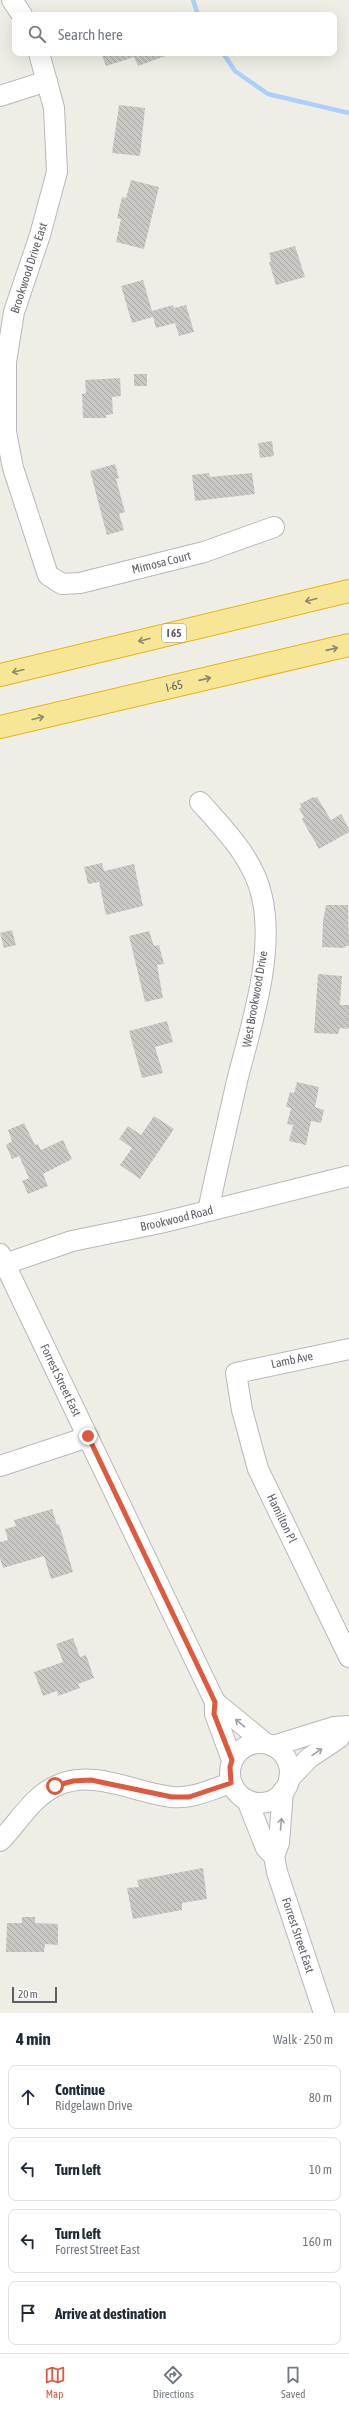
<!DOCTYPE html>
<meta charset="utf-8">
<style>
:root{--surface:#fff;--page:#f6f6f7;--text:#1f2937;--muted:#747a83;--line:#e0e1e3;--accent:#de593d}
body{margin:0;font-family:"Asap Condensed",sans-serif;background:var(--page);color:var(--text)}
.scale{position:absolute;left:12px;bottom:10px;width:45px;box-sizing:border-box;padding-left:4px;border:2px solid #5e6065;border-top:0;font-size:11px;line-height:14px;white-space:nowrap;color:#5e6065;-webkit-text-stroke:3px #fff;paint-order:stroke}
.stop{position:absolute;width:12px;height:12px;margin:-9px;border:3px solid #de593d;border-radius:50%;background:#fff}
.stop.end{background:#de593d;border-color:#fff;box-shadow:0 1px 4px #0008}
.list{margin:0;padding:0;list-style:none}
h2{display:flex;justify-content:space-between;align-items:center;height:52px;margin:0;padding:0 16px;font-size:17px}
h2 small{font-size:13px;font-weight:400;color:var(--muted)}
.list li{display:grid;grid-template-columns:26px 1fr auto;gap:12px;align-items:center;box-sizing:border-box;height:64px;margin:0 8px 8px;padding:0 8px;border:1px solid var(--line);border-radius:8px}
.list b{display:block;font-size:15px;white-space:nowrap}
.list p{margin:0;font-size:13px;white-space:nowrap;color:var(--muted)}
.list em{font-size:13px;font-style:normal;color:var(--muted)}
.icon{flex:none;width:22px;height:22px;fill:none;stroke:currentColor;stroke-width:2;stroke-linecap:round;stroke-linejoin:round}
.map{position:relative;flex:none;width:349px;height:2013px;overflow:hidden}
.search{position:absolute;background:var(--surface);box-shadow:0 4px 16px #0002;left:12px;right:12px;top:12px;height:44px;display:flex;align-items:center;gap:10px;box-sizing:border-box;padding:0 14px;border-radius:8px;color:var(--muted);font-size:15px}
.sheet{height:340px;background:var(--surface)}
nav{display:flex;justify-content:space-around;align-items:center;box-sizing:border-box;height:56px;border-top:1px solid var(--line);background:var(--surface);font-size:11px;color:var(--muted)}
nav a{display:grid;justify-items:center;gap:2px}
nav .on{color:var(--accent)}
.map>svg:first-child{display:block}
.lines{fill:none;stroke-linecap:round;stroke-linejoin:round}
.stream{stroke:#acd0f9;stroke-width:4.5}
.building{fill:url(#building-back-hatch)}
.minor-casing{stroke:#b6b8bc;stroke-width:22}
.highway-casing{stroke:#e5b610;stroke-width:24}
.minor{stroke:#fff;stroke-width:20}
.highway{stroke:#f6e696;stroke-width:22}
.oneway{stroke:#8c8874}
.oneway2{stroke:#9ea0a3}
.route{stroke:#de593d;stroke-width:5}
.labels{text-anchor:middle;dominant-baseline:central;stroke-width:4;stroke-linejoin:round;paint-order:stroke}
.shield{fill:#fff;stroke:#8e9093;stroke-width:1}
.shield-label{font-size:11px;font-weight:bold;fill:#5e6065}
.street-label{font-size:12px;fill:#5e6065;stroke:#fff}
</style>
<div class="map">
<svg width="349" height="2013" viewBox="0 0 349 2013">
<defs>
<pattern id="building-back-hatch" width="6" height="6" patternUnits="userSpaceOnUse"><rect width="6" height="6" fill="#cbc8c3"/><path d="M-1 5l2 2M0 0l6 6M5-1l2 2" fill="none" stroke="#a8a6a2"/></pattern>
</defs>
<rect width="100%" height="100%" fill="#efeee6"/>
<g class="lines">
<path class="stream" d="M193,0l5,15
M223,53l12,18 33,23 81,19"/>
</g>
<path class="building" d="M101,53h70v1l-33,12 -4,-9 -28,9z
M119,105l26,3 -5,48 -28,-3z
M131,180l28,7 -15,62 -28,-7 5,-23 -4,-1 5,-21 4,1z
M295,246l10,31 -29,8 -7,-23 2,-1 -2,-8z
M143,280l9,31 21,-6 1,3 12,-3 8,27 -15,4 -4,-13 -19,5 -3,-11 -21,6 -11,-37z
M134,374h13v12h-13z
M120,378l1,18 -9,1 1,17 -7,1v3h-23l-1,-24 4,-1 -1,-13z
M272,441l2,15 -14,2 -2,-15z
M115,464l4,14 -3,1 9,33 -6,2 5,16 -17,5 -17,-64z
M209,473l1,4 42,-4 3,21 -60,7 -3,-26z
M313,797l1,1 3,-1 14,23 10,-6 8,15v3l-30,17 -15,-26 -2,-4 2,-2 -5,-9 3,-1 -2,-3z
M102,863l2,8 30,-7 9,42 -37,9 -7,-33 -11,2 -4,-17z
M326,905h22l1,41h-4v2l-23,-1 1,-26z
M12,930l4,15 -12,3 -4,-15z
M149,931l5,15 5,-1 5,19 -7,1 6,33 -18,4 -16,-66z
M318,974l24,2 -2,29h9v24l-9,-1 -2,6 -24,-1z
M167,1021l6,21 -18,5 8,26 -21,5 -13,-47z
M297,1082l22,5 -4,20 9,3 -3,13 -10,-2 -5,24 -17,-4 4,-16 -6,-1 4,-16 -5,-1 4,-15 4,1z
M154,1116l20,13 -34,50 -20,-14 12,-17 -13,-9 9,-13 13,9z
M24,1123l11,22 3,-1 3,6 22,-10 9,19 -29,15 5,12 -20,8 -6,-13 7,-3 -10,-22 -7,3 -6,-14 6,-4 -4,-11z
M52,1509l5,16 2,-1 14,48 -22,7 -7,-23 -41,12 -3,-10v-16l8,-2 -3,-11 11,-3 -2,-6z
M73,1638l7,19 6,-2 8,23 -16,6 2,4 -22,8 -1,-5 -14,5 -9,-24 29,-10 -7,-18z
M203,1868l4,31 -25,4v7l-49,9 -6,-31 12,-1 -2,-7z
M22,1917h13v6l23,1v21l-13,-1 -1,8h-38l1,-29h15z"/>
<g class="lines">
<defs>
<g id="minor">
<path d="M12,0l10,15"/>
<path id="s1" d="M39,53l15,55 3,64 -17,63 -26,77 -8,50v70l7,36 35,107 14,9 18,-1 124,-31 70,-25"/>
<path d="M0,96l47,-15"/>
<path d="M200,802c25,28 54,57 62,95 13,57 -11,129 -25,184 -10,44 -20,87 -29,130"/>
<path id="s2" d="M0,1254l215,448v12l17,46"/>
<path id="s3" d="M5,1264l67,-23 88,-18 189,-47"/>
<path id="s4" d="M349,1349l-113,24 6,37 16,59 91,188"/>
<path d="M0,1466l88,-29"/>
<path d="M215,1702l50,41"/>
<circle cx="260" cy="1773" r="30"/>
<path d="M273,1746l61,-19 15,-1"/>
<path d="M289,1779l20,-21 30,-20 6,-11"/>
<path id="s5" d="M283,1791l-4,52 -5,13 3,16 47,141"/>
<path d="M247,1800l19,48 8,8"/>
<path d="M0,1841c18,-18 32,-44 56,-55 38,-18 78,7 116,11 21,2 40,-8 59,-14"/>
</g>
<g id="highway">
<path d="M0,675l349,-84"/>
<path id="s6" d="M0,727l349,-82"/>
</g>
</defs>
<use href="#minor" class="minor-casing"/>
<use href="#highway" class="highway-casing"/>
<use href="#minor" class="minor"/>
<use href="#highway" class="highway"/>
</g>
<defs><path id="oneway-shaft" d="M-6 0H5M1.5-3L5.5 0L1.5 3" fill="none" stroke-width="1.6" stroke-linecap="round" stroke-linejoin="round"/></defs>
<g class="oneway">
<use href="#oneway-shaft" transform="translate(311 600) rotate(166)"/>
<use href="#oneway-shaft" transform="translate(144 640) rotate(166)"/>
<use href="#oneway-shaft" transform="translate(332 649) rotate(-13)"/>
<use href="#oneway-shaft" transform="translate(18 671) rotate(166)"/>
<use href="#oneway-shaft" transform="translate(205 679) rotate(-13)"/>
<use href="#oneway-shaft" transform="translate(38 718) rotate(-14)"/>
</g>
<g class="oneway2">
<use href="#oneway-shaft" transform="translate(240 1723) rotate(-141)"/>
<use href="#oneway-shaft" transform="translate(317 1752) rotate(-34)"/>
<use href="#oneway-shaft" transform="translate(281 1824) rotate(-85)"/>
</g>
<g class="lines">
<path class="route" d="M55,1786l18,-5 18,-1 81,17h17l42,-14 -1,-16 2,-7 -18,-46 1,-12 -127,-266"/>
</g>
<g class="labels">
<rect class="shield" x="162" y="624" width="24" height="18" rx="3"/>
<g class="shield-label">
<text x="174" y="633">I 65</text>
</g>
<g class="street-label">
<text transform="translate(29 268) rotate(-72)">Brookwood Drive East</text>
<text stroke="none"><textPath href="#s1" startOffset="656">Mimosa Court</textPath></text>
<text stroke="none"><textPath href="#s6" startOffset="179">I-65</textPath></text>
<text transform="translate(255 999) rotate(-80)">West Brookwood Drive</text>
<text stroke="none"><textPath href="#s3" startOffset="178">Brookwood Road</textPath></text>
<text transform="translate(292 1360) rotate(-12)">Lamb Ave</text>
<text stroke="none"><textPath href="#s2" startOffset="140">Forrest Street East</textPath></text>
<text stroke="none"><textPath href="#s4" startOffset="269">Hamilton Pl</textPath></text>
<text stroke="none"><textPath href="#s5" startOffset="149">Forrest Street East</textPath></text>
</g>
</g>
</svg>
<div class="scale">20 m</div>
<div class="stop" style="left:55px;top:1786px"></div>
<div class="stop end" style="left:88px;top:1436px"></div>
<div class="search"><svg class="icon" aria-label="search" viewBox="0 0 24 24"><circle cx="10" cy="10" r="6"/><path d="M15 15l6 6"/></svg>Search here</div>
</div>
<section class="sheet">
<h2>4 min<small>Walk · 250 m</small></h2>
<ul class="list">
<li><svg class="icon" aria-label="ahead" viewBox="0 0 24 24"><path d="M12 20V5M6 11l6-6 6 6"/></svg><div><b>Continue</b><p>Ridgelawn Drive</p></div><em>80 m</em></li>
<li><svg class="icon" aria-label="left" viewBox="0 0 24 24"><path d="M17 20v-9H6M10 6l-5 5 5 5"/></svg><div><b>Turn left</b></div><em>10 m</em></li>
<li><svg class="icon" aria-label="left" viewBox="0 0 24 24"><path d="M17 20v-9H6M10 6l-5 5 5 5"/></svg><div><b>Turn left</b><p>Forrest Street East</p></div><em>160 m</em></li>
<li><svg class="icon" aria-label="arrive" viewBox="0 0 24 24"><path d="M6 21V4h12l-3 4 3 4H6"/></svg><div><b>Arrive at destination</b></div></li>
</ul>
</section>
<nav>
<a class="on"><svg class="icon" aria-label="map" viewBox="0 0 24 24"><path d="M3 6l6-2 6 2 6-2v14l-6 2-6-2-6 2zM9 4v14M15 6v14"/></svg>Map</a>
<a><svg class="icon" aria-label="directions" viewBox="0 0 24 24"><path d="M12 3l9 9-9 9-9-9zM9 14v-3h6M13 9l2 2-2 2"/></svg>Directions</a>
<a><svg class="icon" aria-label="saved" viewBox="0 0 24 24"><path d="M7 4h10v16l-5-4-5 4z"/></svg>Saved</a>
</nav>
